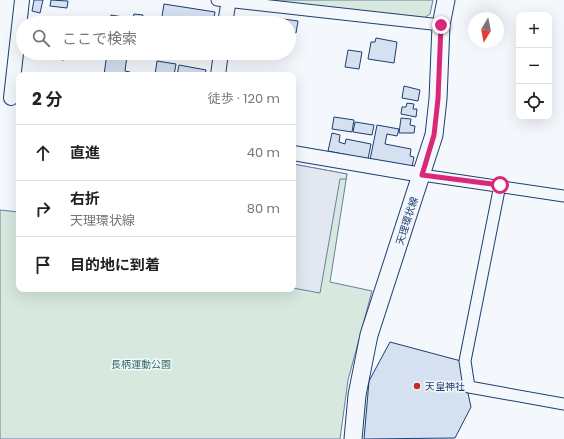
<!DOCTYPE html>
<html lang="ja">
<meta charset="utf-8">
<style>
:root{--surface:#fff;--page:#f6f6f6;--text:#222;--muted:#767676;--line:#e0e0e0}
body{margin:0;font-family:Poppins,"Noto Sans JP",sans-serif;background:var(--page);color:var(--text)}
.controls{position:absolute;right:12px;top:12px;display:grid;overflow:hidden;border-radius:8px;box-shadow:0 4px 16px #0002}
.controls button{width:36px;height:36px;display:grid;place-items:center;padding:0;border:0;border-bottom:1px solid var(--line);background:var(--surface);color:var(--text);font:20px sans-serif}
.compass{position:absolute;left:468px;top:12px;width:36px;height:36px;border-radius:50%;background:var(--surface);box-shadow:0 4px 16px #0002;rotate:190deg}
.stop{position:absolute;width:12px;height:12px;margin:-9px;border:3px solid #db2777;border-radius:50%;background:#fff}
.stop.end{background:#db2777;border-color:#fff;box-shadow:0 1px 4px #0008}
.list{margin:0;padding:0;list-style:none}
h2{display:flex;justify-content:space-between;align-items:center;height:52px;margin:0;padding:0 16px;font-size:17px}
h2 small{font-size:13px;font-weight:400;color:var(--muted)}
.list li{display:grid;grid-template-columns:26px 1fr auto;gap:12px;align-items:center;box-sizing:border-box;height:56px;padding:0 16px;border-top:1px solid var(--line)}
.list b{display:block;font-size:15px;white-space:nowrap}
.list p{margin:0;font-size:13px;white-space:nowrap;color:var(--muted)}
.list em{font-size:13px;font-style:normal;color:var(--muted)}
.icon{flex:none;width:22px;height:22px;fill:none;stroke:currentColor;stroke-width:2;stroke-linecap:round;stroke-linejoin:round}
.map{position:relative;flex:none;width:564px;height:439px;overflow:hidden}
.search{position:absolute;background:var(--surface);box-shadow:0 4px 16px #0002;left:16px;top:16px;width:280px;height:44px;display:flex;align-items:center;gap:10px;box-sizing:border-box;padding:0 14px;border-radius:22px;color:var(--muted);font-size:15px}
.panel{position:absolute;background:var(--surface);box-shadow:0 4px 16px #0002;left:16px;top:72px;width:280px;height:220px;border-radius:8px}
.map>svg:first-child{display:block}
.green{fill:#d7e8df;stroke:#687fa3}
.parking{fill:#e3e8f0;stroke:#687fa3}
.building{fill:#d5e0f0;stroke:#1d3f73}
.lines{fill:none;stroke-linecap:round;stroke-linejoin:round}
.minor-casing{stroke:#1d3f73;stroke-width:13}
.tertiary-casing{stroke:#1d3f73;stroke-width:16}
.primary-casing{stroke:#1d3f73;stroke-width:19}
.minor{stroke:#f4f7fb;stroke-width:11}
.tertiary{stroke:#f4f7fb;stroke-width:14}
.primary{stroke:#f4f7fb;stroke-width:17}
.route{stroke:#db2777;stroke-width:5}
.poi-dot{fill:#c62828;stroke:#f4f7fb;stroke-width:1.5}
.labels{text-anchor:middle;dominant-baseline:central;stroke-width:3;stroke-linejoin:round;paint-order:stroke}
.street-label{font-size:10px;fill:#1d3f73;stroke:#f4f7fb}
.park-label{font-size:10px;fill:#2c6c60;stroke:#f4f7fb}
.poi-label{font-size:10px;fill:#1d3f73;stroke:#f4f7fb;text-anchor:start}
</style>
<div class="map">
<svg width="564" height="439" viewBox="0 0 564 439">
<rect width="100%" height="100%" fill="#f4f7fb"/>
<path class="green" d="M264,0h169l-3,14 -6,4z
M293,164l54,10 -17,108 42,9 -24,89 -8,59h-340v-229l19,2v77h274z"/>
<path class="parking" d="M293,164l54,10 -1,5h-6l-20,114 -27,-5z"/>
<path class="building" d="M34,0h9l-3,13 -8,-2z
M51,0l17,1 -1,7 -17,-2z
M164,4l51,8 -2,11h-52z
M134,14l9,1 -1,4h4v4h-14z
M111,15l18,3 -1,5h-18z
M283,19l15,2 -2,12 -5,-1 -2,4v-13h-6z
M376,38l21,4 -3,21 -26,-4 3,-17h4z
M348,50l14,2 -3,17 -14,-2z
M40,53h26l-2,7 -25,-4z
M107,53h25l-1,3h-4l-2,15 5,1 -1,3h-25z
M157,61l19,3 -2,11h-19z
M179,65l27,5 -1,5h-28z
M404,86l16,4 -2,11 -16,-3z
M407,103l7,1 -1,5h4l-1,8 -15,-3 1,-7h4z
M334,117l20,3 -2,12 -20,-3z
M401,118l10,1 -1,6 5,1 -1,7h-15z
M355,122l19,3 -2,10 -19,-3z
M377,125l22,4 -2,7 -10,-2 -2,10 26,5 -1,7 4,1 -2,10 -42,-7z
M332,133l8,2 -1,7 6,2 1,-5 25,5 -3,15 -40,-8z
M390,342l71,19 10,46 -16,31 -91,1 5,-58z"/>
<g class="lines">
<defs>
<path id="minor" d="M217,0l224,25
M422,175l142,21
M500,185l-35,176 4,26 95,17"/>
<path id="tertiary" d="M225,23l4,-23
M218,75l3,-22
M11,98l11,-98
M293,153l129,22"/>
<path id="primary" d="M353,439l4,-44 12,-60 65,-200 4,-36 3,-74 5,-25"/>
</defs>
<use href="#minor" class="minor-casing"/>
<use href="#tertiary" class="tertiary-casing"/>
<use href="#primary" class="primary-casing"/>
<use href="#minor" class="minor"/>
<use href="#tertiary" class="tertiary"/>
<use href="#primary" class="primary"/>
</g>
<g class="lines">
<path class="route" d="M441,25l-3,74 -4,36 -12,40 78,10"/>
</g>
<circle class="poi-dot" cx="417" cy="386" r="4"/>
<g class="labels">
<g class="street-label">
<text transform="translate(407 221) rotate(-72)">天理環状線</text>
</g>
<g class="park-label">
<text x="141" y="364">長柄運動公園</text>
</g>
<g class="poi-label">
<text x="425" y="386">天皇神社</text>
</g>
</g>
</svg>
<div class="controls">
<button>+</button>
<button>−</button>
<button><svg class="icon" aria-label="locate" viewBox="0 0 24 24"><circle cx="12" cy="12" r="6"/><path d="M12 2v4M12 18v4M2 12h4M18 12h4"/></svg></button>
</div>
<svg class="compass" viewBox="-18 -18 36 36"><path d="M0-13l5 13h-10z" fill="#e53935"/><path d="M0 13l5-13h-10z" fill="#767676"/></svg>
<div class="stop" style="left:500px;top:185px"></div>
<div class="stop end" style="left:441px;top:25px"></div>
<div class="search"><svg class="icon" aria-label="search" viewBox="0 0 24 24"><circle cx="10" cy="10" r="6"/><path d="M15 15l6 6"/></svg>ここで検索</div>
<section class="panel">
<h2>2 分<small>徒歩 · 120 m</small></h2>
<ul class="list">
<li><svg class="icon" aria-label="ahead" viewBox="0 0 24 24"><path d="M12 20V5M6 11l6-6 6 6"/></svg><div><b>直進</b></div><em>40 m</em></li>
<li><svg class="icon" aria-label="right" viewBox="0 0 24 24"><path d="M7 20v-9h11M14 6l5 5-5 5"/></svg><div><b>右折</b><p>天理環状線</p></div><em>80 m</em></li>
<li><svg class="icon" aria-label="arrive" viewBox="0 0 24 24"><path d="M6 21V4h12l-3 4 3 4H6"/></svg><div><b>目的地に到着</b></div></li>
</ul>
</section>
</div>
